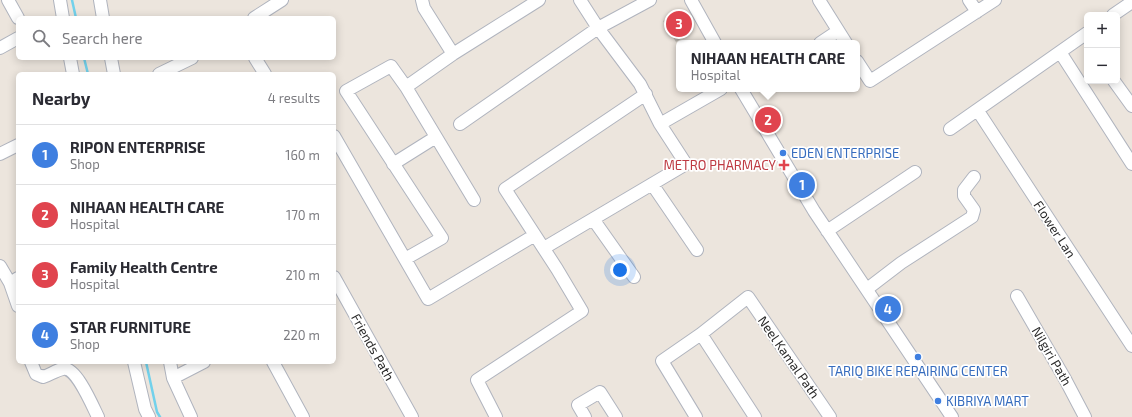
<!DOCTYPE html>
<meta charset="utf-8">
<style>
:root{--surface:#fff;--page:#f7f7f7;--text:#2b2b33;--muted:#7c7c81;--line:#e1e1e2;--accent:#416bf5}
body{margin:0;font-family:"Exo 2",sans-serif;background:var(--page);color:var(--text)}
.controls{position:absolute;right:12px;top:12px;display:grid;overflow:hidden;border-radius:6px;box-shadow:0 2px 10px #0003}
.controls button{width:36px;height:36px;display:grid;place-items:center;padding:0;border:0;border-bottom:1px solid var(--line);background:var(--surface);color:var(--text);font:20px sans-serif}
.you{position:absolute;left:620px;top:270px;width:14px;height:14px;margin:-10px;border:3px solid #fff;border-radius:50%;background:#1a73e8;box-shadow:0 0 0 6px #1a73e833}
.badge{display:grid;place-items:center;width:26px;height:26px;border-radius:50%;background:var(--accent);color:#fff;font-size:13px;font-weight:700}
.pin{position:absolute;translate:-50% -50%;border:2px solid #fff;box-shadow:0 1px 4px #0006}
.popup{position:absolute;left:676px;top:40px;width:184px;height:52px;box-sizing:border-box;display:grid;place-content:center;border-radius:6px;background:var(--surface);filter:drop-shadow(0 1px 3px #0005);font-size:13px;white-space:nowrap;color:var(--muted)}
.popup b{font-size:15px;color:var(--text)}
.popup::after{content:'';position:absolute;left:50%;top:100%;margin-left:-8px;border:8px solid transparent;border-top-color:var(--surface)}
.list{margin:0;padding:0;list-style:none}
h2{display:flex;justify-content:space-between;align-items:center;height:52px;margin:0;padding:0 16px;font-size:17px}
h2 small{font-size:13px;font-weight:400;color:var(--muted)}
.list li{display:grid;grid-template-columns:26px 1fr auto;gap:12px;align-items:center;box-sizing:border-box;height:60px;padding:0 16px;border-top:1px solid var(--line)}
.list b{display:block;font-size:15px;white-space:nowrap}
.list p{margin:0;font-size:13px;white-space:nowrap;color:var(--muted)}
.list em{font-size:13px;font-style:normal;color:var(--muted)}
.icon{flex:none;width:22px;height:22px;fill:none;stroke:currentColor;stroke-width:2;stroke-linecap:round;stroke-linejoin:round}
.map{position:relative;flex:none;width:1132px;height:417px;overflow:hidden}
.search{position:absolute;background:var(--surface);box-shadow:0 2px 10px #0003;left:16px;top:16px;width:320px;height:44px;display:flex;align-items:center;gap:10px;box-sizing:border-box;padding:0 14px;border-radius:6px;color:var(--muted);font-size:15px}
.panel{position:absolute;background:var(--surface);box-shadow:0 2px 10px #0003;left:16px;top:72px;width:320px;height:292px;border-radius:6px}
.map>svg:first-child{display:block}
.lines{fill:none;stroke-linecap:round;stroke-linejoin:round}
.stream{stroke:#72d1eb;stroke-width:2.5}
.building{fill:#c7c3bb}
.minor-casing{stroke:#b0b4be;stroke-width:14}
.minor{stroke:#fff;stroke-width:12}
.shop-dot{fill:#3f7fe0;stroke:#fff;stroke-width:1.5}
.health-dot{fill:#e0444e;stroke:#fff;stroke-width:1.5}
.labels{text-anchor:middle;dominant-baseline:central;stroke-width:3.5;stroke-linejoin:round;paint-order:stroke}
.shop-label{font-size:13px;fill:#366cbe;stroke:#fff;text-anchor:start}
.health-label{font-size:13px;fill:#be3a42;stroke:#fff;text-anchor:end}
.street-label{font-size:13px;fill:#2a2a2a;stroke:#fff}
</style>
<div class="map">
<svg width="1132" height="417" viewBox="0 0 1132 417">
<rect width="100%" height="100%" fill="#ece5dd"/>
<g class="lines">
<path class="stream" d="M72,0l4,18
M84,58l4,16
M146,362l11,50 3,5"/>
</g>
<path class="building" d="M679,11l12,21 -15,10 -13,-21z"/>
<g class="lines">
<defs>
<path id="minor" d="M8,0l10,18
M60,0l3,18
M100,0l3,18
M422,0l2,8 29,46
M691,0l24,43
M819,0l27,43
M969,0l8,12
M1113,15l19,-13
M254,18l28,-18
M820,43l18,-12
M0,48l18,-10
M1060,52l72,112
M70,58l3,16
M111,58l3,16
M255,58l10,16
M857,61l13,20 125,-81
M159,74l33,-16
M1114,81l18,25
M741,89l73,122 138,206
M978,111l154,235
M460,124l138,-96 52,-28
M660,124l61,-35
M950,129l137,-96
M334,136l94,163 107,-64
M0,154l18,-9
M393,164l43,-27
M652,184l45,66
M474,200l-68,-113 47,-33 86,-54
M593,219l41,58
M827,231l88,-59
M544,248l142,-84 -26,-40 -20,-40 -42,-56 -18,-28
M405,259l37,-21 -96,-147 45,-25 15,21
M0,266l10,17 8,-5
M334,277l78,140
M10,283l8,23
M867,289l34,-26 71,-46 2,-7 -10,-14v-6l10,-13
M1017,296l48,83 20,38
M701,334l47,-37 82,120
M31,362l5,12 7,3c7,-2 13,-7 20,-8 13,-3 30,38 35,48
M134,362l11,47 4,8
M170,362l3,16
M273,362l30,55
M191,417l-18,-39 31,-16
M496,417l-19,-37 105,-69 -25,-42 -52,-80 141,-95
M585,417l-7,-12 22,-13 16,25
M696,417l-34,-56 39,-27 54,83"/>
</defs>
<use href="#minor" class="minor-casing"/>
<use href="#minor" class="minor"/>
</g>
<g class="shop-dot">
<circle cx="783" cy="153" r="4"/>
<circle cx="918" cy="357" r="4"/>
<circle cx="938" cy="401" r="4"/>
</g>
<path class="health-dot" d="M782 159h4v4h4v4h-4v4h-4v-4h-4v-4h4z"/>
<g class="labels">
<g class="shop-label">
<text x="791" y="153">EDEN ENTERPRISE</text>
<text x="918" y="371" text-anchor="middle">TARIQ BIKE REPAIRING CENTER</text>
<text x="946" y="401">KIBRIYA MART</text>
</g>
<g class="health-label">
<text x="776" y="165">METRO PHARMACY</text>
</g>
<g class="street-label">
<text transform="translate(1055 229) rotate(57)">Flower Lan</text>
<text transform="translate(373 347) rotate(61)">Friends Path</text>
<text transform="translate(1052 356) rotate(60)">Nilgiri Path</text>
<text transform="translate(789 357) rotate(55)">Neel Kamal Path</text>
</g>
</g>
</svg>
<div class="controls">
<button>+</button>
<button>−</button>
</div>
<div class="you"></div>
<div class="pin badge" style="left:802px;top:185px;background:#3f7fe0">1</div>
<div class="pin badge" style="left:768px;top:120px;background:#e0444e">2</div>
<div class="popup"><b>NIHAAN HEALTH CARE</b>Hospital</div>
<div class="pin badge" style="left:679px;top:24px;background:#e0444e">3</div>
<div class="pin badge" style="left:888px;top:309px;background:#3f7fe0">4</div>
<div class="search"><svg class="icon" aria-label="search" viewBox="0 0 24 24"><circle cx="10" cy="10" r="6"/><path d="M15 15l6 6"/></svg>Search here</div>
<section class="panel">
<h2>Nearby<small>4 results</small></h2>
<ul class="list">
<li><span class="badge" style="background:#3f7fe0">1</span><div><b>RIPON ENTERPRISE</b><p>Shop</p></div><em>160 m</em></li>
<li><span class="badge" style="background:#e0444e">2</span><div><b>NIHAAN HEALTH CARE</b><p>Hospital</p></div><em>170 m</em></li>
<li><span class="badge" style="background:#e0444e">3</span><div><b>Family Health Centre</b><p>Hospital</p></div><em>210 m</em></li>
<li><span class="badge" style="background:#3f7fe0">4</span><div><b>STAR FURNITURE</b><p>Shop</p></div><em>220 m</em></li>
</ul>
</section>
</div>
